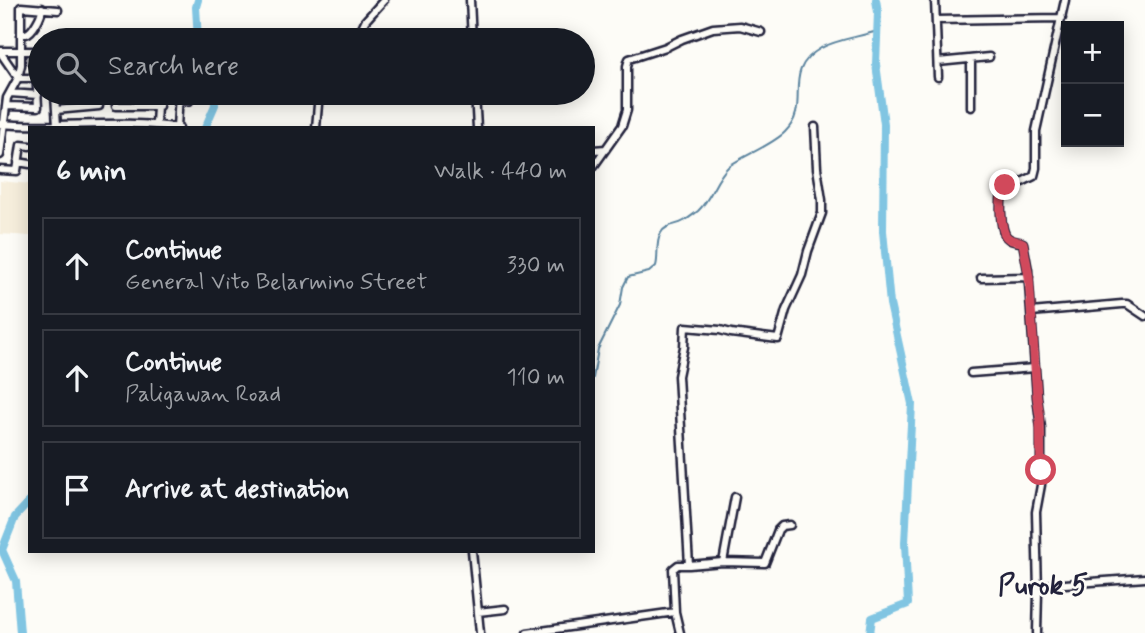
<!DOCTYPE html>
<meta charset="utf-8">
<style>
:root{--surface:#171b24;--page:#242831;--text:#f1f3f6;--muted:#9ea1a6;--line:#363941}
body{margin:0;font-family:Mynerve,sans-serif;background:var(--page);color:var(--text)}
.controls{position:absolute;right:21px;top:21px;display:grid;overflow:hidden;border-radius:0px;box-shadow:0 4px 18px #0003}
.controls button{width:63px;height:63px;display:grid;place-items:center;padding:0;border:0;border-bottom:2px solid var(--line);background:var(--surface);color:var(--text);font:35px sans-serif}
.stop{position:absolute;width:21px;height:21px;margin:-16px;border:5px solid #d1495b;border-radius:50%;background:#fff}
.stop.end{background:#d1495b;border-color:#fff;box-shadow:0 2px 7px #0008}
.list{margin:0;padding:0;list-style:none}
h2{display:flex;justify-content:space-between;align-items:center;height:91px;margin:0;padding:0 28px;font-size:30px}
h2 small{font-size:23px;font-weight:400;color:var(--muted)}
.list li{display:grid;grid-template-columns:46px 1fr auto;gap:21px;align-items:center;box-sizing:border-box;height:98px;margin:0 14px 14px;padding:0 14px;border:2px solid var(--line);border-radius:0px}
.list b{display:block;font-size:26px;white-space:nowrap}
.list p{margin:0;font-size:23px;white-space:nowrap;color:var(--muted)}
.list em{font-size:23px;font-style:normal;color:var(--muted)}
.icon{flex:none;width:38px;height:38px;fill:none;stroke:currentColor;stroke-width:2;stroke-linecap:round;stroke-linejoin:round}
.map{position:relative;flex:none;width:1145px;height:633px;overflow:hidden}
.search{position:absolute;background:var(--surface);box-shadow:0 4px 18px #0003;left:28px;top:28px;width:567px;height:77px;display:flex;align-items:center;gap:18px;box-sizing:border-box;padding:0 24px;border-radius:38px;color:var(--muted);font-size:26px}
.panel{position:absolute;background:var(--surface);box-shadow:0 4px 18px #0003;left:28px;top:126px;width:567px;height:427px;border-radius:0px}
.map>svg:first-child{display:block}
.built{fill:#f6eedc}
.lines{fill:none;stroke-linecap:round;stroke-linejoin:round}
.stream{stroke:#5b849f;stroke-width:2}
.river{stroke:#81c5e2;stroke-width:8}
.minor-casing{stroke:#22223b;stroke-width:11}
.minor{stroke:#fdfcf7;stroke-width:6}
.route{stroke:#d1495b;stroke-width:9}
.labels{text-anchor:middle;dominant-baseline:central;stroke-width:5;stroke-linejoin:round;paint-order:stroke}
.neighbourhood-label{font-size:28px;font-weight:bold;fill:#22223b;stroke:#fdfcf7}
</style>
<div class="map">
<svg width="1145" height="633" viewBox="0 0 1145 633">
<rect width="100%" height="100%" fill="#fdfcf7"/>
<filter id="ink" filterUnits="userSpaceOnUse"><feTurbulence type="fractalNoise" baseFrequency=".0143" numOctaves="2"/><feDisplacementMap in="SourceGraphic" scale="14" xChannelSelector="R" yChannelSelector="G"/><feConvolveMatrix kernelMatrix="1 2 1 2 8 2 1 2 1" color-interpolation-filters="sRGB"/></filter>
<g filter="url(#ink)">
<path class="built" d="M0,181l30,3v52l-30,-2z"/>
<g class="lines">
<path class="stream" d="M593,378l5,-29 22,-44 3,-18 5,-10 21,-5 7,-6c3,-10 -1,-23 5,-33 5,-9 15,-7 23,-12 5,-3 10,-7 14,-10 14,-13 17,-32 31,-45 16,-11 43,-21 56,-34 28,-27 -6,-60 36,-84 17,-9 38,-11 56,-17"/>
<path class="river" d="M198,0l-2,7 2,33
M205,128l10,-23 -1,-12
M20,633l-4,-52 -14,-31 13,-33 15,-16
M870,633l2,-15 36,-14 -3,-61 7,-139 -22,-100 -7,-73 1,-107 -8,-60 2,-52 -2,-12"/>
<defs>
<path id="minor" d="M470,0l2,40
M935,0l3,77
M936,20l126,-2
M21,33c2,1 3,1 5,1 7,-2 16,-19 16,-26
M356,40l9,-19 19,-21
M0,51h35l3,56 -31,-1
M0,52l18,26h19
M971,59v48
M938,62l51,-5
M10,93l28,2
M160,93l-1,13h-43v-12z
M475,93l2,35
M55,95l2,31
M55,96l45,-2 -1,12 -43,4
M179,100l10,1
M0,124c60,5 120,-6 179,4
M156,124l1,-18
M177,127l2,-33
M316,128l3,-35
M593,150l13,-1
M0,155l7,-57 11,-20 3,-13v-58l37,3
M18,162l12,2
M593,167l29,-41 5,-16v-44l2,-7 37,-12 16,-8 31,-11 27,-2 21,6
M0,170l17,1 4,-26 9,1
M981,278l48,-1
M1031,312l91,-8h5l18,12
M971,373l64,-5
M472,551l8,82
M723,562l12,-65
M689,565l34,-3 42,1 13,-33 4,-4 8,-1
M1038,586l107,-8
M478,612l27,-3
M527,633l148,-21
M680,633l-5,-21 -2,-43 5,-4h11l-11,-189 6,-29 1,-20 35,3 11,3 47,6 8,-29 16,-35 6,-24 14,-38v-13l-5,-32 -2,-41
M1037,633l1,-41 -2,-80 5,-27v-57l-4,-31 -9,-127 -5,-27c-5,-2 -11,-1 -15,-5 -9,-6 -9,-45 -3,-53l17,-3 12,-6 2,-8v-37l29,-131"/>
</defs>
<use href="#minor" class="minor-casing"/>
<use href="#minor" class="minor"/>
</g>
</g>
<g class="lines" filter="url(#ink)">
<path class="route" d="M1005,185c-6,8 -6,47 3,53 4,4 10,2 15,5l6,34 8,120 3,20 1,53"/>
</g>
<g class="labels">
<g class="neighbourhood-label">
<text x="1043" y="586">Purok 5</text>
</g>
</g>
</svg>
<div class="controls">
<button>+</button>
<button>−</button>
</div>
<div class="stop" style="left:1041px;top:470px"></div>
<div class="stop end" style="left:1005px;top:185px"></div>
<div class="search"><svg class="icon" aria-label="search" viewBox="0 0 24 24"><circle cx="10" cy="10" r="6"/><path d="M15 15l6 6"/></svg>Search here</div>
<section class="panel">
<h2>6 min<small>Walk · 440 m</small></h2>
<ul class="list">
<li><svg class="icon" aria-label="ahead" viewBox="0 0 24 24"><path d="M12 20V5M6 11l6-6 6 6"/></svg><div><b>Continue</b><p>General Vito Belarmino Street</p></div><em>330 m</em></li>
<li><svg class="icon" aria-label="ahead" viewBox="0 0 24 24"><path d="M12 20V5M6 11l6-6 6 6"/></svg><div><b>Continue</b><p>Paligawan Road</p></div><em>110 m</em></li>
<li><svg class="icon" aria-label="arrive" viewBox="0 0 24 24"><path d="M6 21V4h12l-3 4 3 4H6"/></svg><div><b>Arrive at destination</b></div></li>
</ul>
</section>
</div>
